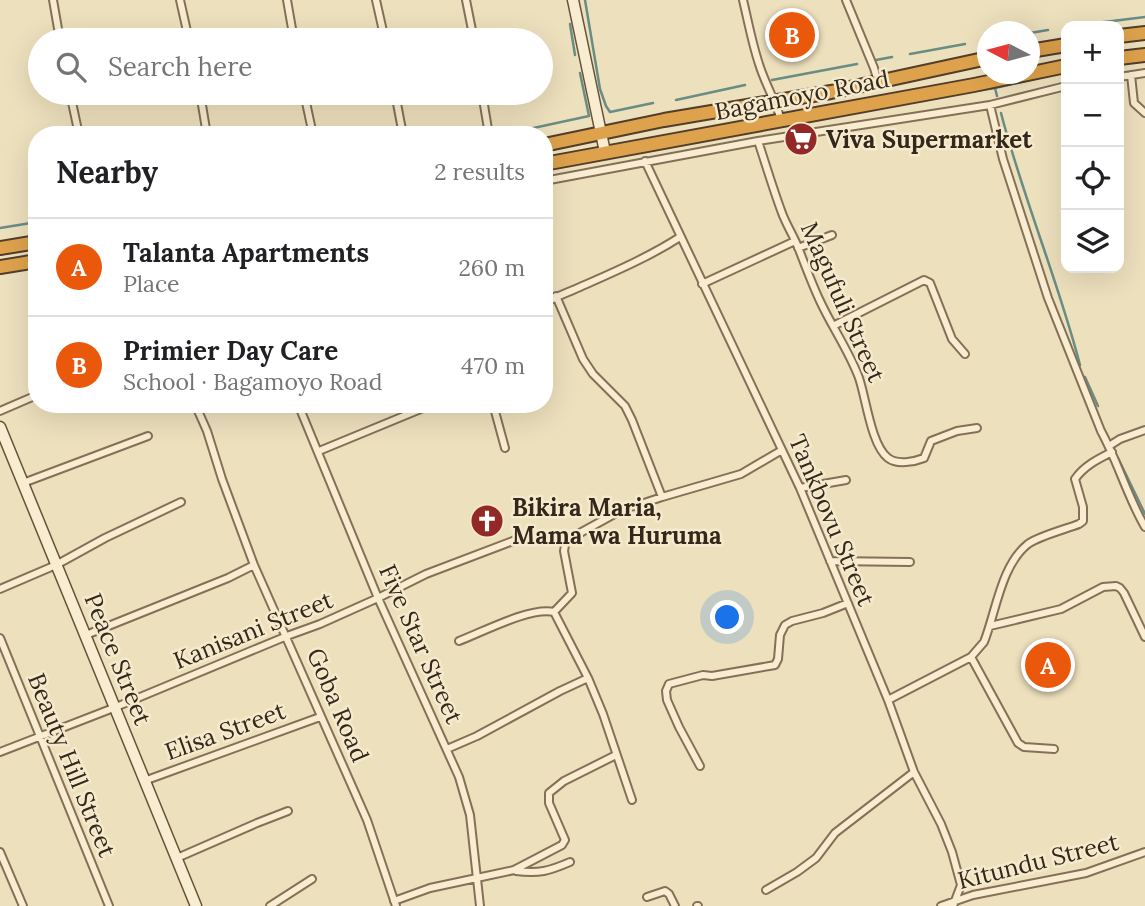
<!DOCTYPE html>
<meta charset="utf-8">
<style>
:root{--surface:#fff;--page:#f2f2f2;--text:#202124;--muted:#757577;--line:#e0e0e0;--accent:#ea580c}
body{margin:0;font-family:Lora,serif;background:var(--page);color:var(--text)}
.controls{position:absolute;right:21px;top:21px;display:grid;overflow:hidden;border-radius:14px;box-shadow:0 7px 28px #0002}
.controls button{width:63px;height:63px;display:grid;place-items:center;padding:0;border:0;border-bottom:2px solid var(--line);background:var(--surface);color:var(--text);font:35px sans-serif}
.compass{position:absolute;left:977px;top:21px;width:63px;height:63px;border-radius:50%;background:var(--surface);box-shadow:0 7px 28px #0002;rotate:276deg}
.you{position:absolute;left:728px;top:618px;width:24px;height:24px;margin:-18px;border:5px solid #fff;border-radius:50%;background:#1a73e8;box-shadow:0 0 0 10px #1a73e833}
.badge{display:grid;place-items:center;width:46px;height:46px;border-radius:50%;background:var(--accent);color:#fff;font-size:23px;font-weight:700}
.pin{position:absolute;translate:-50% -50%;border:4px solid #fff;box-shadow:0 2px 7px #0006}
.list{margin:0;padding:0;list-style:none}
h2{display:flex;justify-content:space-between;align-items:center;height:91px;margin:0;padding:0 28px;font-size:30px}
h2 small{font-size:23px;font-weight:400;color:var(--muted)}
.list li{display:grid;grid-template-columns:46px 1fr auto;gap:21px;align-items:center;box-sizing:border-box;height:98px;padding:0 28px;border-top:2px solid var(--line)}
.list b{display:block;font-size:26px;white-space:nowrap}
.list p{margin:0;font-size:23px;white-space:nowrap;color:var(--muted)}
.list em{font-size:23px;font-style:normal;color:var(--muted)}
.icon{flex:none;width:38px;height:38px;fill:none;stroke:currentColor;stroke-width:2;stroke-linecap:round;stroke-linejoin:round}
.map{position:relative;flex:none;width:1145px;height:906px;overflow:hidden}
.search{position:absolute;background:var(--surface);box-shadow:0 7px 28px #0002;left:28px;top:28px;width:525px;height:77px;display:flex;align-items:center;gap:18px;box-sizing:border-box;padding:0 24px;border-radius:38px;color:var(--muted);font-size:26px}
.panel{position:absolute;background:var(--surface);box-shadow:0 7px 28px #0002;left:28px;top:126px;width:525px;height:287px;border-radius:28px}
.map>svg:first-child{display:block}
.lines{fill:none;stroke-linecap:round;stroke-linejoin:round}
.stream{stroke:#698c84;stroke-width:2.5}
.street-casing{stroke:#857057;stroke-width:10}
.secondary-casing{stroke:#66513a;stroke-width:13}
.highway-casing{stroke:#523e2b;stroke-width:16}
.street{stroke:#f8edd0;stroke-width:6}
.secondary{stroke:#f8edd0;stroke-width:10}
.highway{stroke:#dea24c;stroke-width:12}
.labels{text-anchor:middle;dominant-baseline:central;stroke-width:5;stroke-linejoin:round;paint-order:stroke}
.street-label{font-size:24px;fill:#34281b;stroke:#f5eacd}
.poi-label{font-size:24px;font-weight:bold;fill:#34281b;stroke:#f5eacd;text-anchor:start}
</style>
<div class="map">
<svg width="1145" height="906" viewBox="0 0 1145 906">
<rect width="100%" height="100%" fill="#ede0bd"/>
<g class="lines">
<path class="stream" d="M585,0l15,89 6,17 4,6 43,-9
M570,24l5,31
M1072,26l73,-9
M1030,33l18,-3
M910,54l55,-10
M876,60l16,-3
M772,80l85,-16
M995,88l2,8
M974,91l21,-3 48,-11
M676,100l69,-15
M1001,113c22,85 57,167 79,252
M501,135l88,-19 -9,-43
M0,228l37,-6
M1085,377l13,29
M1118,458l27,56"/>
<defs>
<path id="street" d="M53,0l7,40
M180,0l9,40
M287,0l7,40
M376,0l9,40
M466,0l8,40
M743,0c5,21 9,43 16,64 6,20 16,35 22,56
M846,0l28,68 4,14
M1131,75l3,28 11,10
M1119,77l26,-4
M70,93l9,42
M200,93l7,42
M304,93l9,42
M395,93l8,42
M482,93l7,42
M990,105l13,54 45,139 53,133c17,31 26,65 44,96
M758,141c8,24 15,48 24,72 4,11 11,22 16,34 7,18 14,37 22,54 12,26 29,50 39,77 7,20 12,67 29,80 9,7 26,4 36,0l7,-17 26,-10 20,-3
M645,161l155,327 88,212 26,72 27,52 11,28 9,33 -8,21
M544,181l214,-40 232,-36 76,-19
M798,248l34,-13
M702,284l93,-43
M556,296l27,63 10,15 32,32 7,14 30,77 79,-23 41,-24
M544,304c12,-8 23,-11 36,-17 34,-15 69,-30 100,-50
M833,326l91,-46 6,3 22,56 13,15
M195,404l12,27 15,48 32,86 113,255 29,86
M298,404l80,194 81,179 11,38 10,91
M493,404l12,44
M0,411l37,-16
M1109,446l11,-7 25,-9
M319,451l114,-47
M23,483l125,-47
M800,488l46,-8
M830,561l80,1
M0,589l56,-24 49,-27 76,-36
M554,612l34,66 15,36 29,86
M554,612l18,-19 -8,-42 1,-6 4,-6 58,-32 8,-1 27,-9
M990,626l71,-17 42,-22 13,-1 4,2 4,5 21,44
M86,635l142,-57 26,-13
M0,638l109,268
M459,641c24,-9 70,-34 95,-29
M971,657l47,86 6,4 30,2
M888,700l83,-43 13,-15c12,-30 17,-77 44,-98 11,-8 38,-15 51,-20l4,-3v-14l-8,-28c9,-13 23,-20 37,-27
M447,749l30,-13 83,-45 28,-13
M0,752l116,-45 171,-71 33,-12 58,-26 48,-24 92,-35
M700,766l-21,-39 -12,-27 -1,-9 3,-7 34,-9 9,1 63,-11 3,-6 2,-24 5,-10 7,-4 31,-8 25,-10
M144,781l176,-64
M0,852l23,54
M177,858l80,-35 31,-12
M516,871c23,3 33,0 54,-9
M766,890l31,-18 19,-14 19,-25 79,-61
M647,897l18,-6 4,3 6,12
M394,901l36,-13 84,-18 48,-25 3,-5 -16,-37v-10l15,-12 52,-26
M270,906l42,-27
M697,906h1
M941,906l32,-11 113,-22 59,-21"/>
<path id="secondary" d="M573,0l32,152
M0,427l196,479"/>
<path id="highway" d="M1119,36l26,-3
M1030,51l36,-6
M1119,58l26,-3
M544,145l120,-25 167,-28 157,-34
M544,164l430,-79 92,-19
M0,248l37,-6
M0,267l37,-6"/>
</defs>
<use href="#street" class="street-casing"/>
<use href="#secondary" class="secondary-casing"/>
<use href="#highway" class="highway-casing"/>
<use href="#street" class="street"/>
<use href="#secondary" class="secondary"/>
<use href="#highway" class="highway"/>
</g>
<defs>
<symbol id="supermarket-disc" viewBox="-11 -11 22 22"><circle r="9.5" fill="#932927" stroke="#f5eacd"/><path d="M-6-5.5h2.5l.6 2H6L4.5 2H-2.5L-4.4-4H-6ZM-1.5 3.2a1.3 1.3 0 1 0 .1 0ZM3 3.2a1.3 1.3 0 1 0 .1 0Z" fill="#fff"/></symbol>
<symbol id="church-disc" viewBox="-11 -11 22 22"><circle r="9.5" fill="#932927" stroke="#f5eacd"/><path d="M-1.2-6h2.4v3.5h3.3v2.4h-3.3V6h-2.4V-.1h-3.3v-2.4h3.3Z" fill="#fff"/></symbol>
</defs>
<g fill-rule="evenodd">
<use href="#supermarket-disc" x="782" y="120" width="38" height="38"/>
<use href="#church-disc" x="468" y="502" width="38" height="38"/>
</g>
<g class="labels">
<g class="street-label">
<text transform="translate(802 95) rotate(-11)">Bagamoyo Road</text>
<text transform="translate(843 302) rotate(66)">Magufuli Street</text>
<text transform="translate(832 520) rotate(67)">Tankbovu Street</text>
<text transform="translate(253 630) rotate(-22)">Kanisani Street</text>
<text transform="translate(421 644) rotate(66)">Five Star Street</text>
<text transform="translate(118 659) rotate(68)">Peace Street</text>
<text transform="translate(338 705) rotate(67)">Goba Road</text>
<text transform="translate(225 731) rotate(-20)">Elisa Street</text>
<text transform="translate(72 765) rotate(68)">Beauty Hill Street</text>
<text transform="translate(1038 861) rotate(-14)">Kitundu Street</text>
</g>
<g class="poi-label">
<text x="826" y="139">Viva Supermarket</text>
<text x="512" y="507">Bikira Maria,<tspan x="512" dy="28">Mama wa Huruma</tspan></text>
</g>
</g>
</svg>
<div class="controls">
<button>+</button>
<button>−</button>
<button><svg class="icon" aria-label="locate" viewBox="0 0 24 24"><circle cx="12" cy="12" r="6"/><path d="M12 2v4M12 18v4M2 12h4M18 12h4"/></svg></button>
<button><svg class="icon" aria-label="layers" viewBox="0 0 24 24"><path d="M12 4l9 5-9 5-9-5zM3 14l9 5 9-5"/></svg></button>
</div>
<svg class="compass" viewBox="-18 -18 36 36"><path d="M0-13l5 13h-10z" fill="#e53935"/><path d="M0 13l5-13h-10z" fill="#757577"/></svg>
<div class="you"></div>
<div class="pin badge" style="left:1048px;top:665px">A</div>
<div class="pin badge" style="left:792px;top:35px">B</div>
<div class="search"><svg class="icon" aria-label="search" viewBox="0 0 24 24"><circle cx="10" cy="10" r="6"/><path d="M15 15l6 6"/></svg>Search here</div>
<section class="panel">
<h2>Nearby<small>2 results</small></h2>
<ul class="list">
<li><span class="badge">A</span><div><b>Talanta Apartments</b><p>Place</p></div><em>260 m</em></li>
<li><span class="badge">B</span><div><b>Primier Day Care</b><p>School · Bagamoyo Road</p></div><em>470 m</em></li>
</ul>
</section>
</div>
